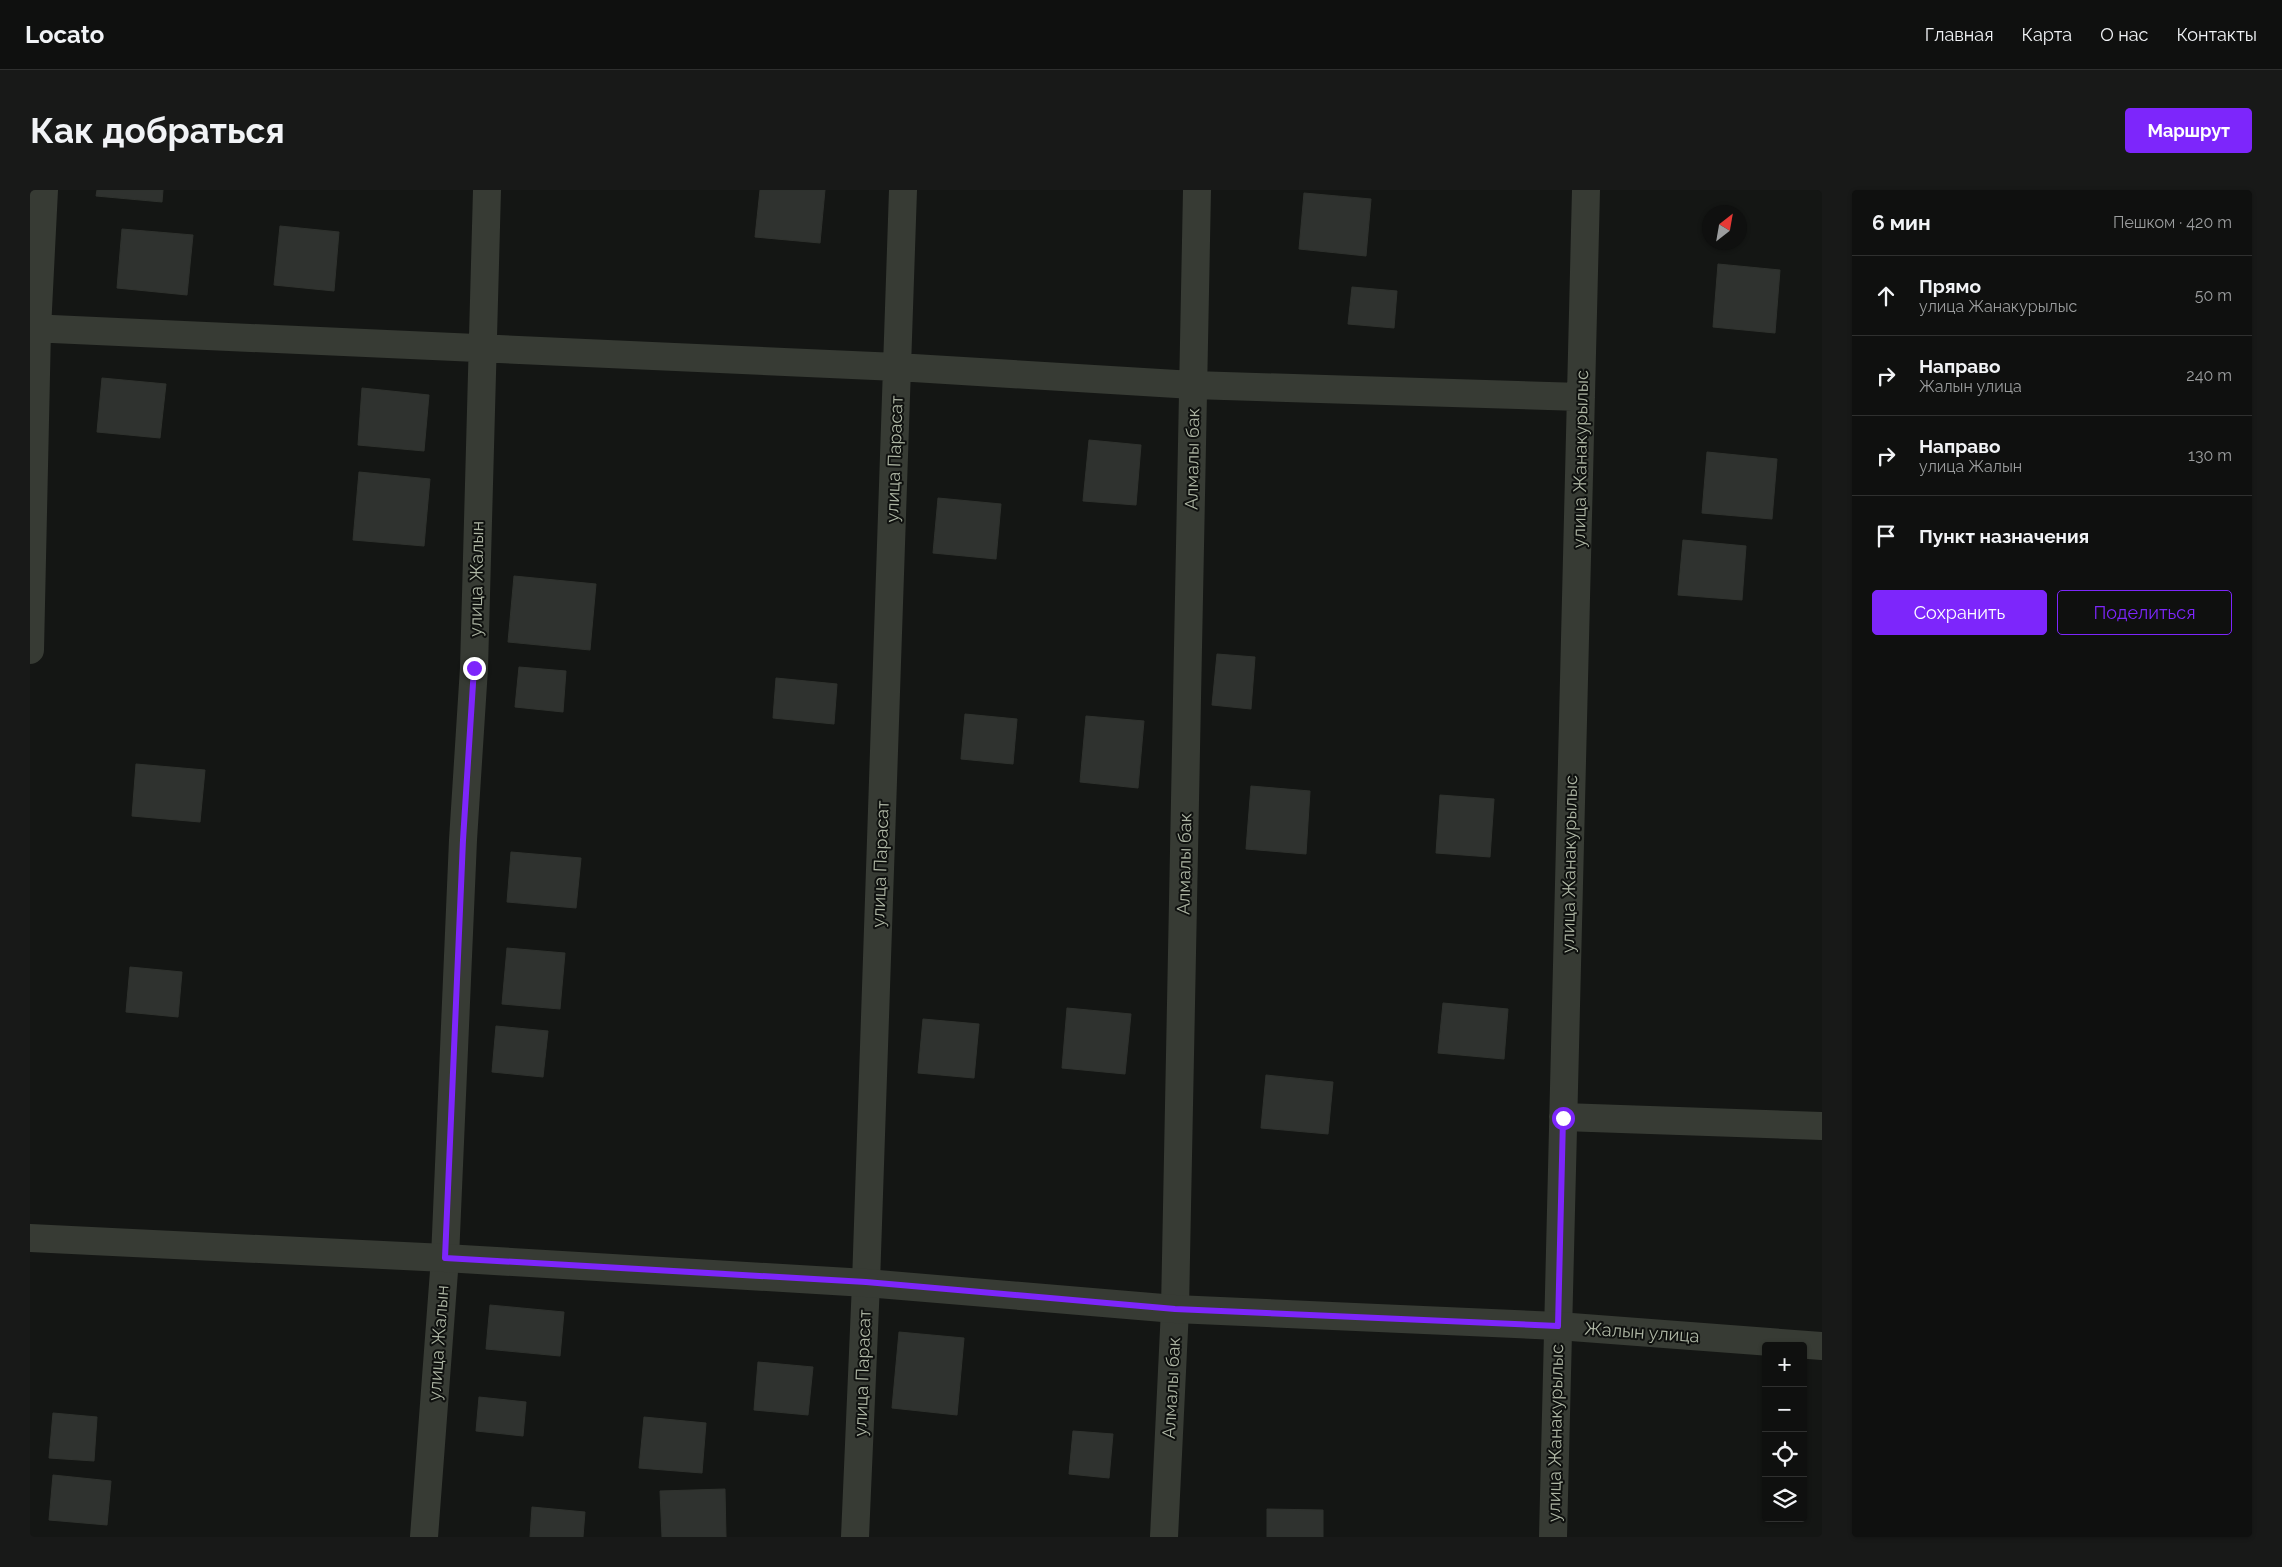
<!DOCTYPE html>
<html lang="ru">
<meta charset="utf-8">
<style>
:root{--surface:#0f100f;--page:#181918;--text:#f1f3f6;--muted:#9b9d9e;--line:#2f302f;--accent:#7d26fb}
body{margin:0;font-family:Raleway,sans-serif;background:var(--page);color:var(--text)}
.controls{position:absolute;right:15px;bottom:15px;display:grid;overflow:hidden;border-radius:5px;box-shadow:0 1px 4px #0004}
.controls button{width:45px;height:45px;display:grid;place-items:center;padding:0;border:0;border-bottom:1px solid var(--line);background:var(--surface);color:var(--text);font:25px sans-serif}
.compass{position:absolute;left:1672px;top:15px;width:45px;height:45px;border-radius:50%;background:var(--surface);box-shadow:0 1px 4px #0004;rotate:31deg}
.stop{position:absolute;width:15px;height:15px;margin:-11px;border:4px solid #7d26fb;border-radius:50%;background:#fff}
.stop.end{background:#7d26fb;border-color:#fff;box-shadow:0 1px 5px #0008}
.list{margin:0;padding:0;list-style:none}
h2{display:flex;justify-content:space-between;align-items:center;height:65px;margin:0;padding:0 20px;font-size:21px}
h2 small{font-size:16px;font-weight:400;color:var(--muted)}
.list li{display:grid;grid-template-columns:32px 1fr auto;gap:15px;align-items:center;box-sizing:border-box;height:80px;padding:0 20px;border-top:1px solid var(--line)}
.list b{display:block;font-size:19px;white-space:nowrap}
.list p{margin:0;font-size:16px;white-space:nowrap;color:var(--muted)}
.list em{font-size:16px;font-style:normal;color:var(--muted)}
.actions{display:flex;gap:10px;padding:15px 20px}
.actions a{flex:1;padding:11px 0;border:1px solid var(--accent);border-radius:5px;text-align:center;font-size:18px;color:var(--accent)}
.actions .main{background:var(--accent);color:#fff}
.icon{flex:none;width:28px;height:28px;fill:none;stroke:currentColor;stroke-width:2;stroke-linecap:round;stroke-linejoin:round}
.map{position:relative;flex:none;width:1792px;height:1347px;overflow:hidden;border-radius:5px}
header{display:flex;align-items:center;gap:30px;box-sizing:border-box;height:70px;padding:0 25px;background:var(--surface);border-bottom:1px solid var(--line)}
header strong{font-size:24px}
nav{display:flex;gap:28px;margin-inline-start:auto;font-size:18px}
.intro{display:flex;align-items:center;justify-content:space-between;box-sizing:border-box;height:120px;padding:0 30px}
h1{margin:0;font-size:35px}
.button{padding:12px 22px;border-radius:5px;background:var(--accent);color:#fff;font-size:18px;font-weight:700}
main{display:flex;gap:30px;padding:0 30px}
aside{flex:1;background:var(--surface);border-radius:5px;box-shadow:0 1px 4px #0004}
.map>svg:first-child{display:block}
.building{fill:#2f322f;stroke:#2f322e}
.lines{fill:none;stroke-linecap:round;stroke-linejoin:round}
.minor{stroke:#373b34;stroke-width:28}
.tertiary{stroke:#373b34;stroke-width:28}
.route{stroke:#7d26fb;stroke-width:6}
.labels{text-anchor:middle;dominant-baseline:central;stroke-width:4;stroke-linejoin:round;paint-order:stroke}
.street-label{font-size:18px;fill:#afb7a5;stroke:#0f110f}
</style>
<header>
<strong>Locato</strong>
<nav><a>Главная</a><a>Карта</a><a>О нас</a><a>Контакты</a></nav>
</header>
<div class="intro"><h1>Как добраться</h1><a class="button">Маршрут</a></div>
<main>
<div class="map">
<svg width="1792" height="1347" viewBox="0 0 1792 1347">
<rect width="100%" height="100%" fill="#141614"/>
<path class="building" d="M67,0h66l-1,12 -66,-6z
M730,0h65l-5,53 -65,-6z
M1274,3l67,6 -5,57 -67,-7z
M250,36l59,6 -5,59 -60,-6z
M92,39l71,6 -6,60 -70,-7z
M1688,74l62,6 -5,63 -62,-6z
M1322,97l45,4 -3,37 -46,-4z
M72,188l64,6 -6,54 -63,-6z
M332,198l67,7 -5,56 -66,-6z
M1059,250l52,5 -5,60 -53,-4z
M1677,262l70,7 -5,60 -70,-6z
M329,282l71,7 -6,67 -71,-6z
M908,308l63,6 -5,55 -63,-6z
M1653,350l63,6 -4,54 -64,-5z
M484,386l82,8 -6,66 -82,-8z
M1187,464l38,3 -4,52 -39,-4z
M489,477l47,4 -3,41 -48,-5z
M746,488l61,6 -3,40 -61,-6z
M935,524l52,5 -4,45 -52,-5z
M1056,526l58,5 -6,67 -58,-6z
M106,574l69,6 -5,52 -68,-6z
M1221,596l59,5 -4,63 -60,-5z
M1410,605l54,4 -4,58 -54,-4z
M481,662l70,6 -5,50 -69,-6z
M477,758l58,5 -5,56 -58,-5z
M100,777l52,5 -4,45 -52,-5z
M1413,813l65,6 -4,50 -66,-6z
M1037,818l64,6 -6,60 -63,-6z
M893,829l56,5 -5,54 -56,-5z
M466,836l52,5 -5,46 -51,-5z
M1236,885l67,7 -5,52 -67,-6z
M460,1115l74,7 -4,44 -74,-7z
M869,1142l65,6 -7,77 -65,-7z
M728,1172l55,5 -5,48 -54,-5z
M449,1207l47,5 -3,34 -47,-5z
M23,1223l44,4 -3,44 -45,-3z
M614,1227l62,6 -4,50 -63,-5z
M1043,1241l40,3 -4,44 -40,-4z
M23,1285l58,6 -4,44 -58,-5z
M695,1299l1,48h-64l-2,-46z
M502,1317l53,5 -2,25h-53z
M1237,1319l56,1v27h-56z"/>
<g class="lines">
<path class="minor" d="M0,138l867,39 296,18 388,12
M0,460l7,-321 7,-139
M1533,927l259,9
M394,1347l21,-279 18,-418 11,-172 13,-478
M825,1347l11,-254 37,-1093
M1134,1347l11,-228 22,-1119
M1523,1347l33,-1347"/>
<path class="tertiary" d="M0,1048l415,20 421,25 309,26 383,17 264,20"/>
</g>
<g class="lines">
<path class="route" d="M444,478l-11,172 -18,418 421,24 309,27 383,17 5,-208"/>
</g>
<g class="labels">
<g class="street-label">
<text transform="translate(864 269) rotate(-88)">улица Парасат</text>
<text transform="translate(1162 269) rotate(-89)">Алмалы бак</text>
<text transform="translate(1550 269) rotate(-89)">улица Жанакурылыс</text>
<text transform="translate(446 389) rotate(-89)">улица Жалын</text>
<text transform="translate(850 674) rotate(-88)">улица Парасат</text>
<text transform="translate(1154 674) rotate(-89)">Алмалы бак</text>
<text transform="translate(1539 674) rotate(-89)">улица Жанакурылыс</text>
<text transform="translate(1612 1142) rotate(4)">Жалын улица</text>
<text transform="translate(408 1153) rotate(-86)">улица Жалын</text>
<text transform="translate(832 1183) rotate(-88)">улица Парасат</text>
<text transform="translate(1141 1198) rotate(-87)">Алмалы бак</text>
<text transform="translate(1525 1243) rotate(-89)">улица Жанакурылыс</text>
</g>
</g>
</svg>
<div class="controls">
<button>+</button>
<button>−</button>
<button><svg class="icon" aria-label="locate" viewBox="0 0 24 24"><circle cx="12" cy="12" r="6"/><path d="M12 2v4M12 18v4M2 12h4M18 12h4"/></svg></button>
<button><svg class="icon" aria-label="layers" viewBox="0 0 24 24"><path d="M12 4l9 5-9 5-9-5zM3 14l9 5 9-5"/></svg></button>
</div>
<svg class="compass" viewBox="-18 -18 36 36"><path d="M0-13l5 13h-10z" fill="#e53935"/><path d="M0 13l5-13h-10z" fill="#9b9d9e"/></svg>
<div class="stop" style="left:1533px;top:928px"></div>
<div class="stop end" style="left:444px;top:478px"></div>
</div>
<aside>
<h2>6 мин<small>Пешком · 420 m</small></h2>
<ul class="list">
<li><svg class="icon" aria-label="ahead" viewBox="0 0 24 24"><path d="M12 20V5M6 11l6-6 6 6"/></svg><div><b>Прямо</b><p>улица Жанакурылыс</p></div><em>50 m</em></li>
<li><svg class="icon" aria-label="right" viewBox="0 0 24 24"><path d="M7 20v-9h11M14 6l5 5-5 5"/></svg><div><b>Направо</b><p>Жалын улица</p></div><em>240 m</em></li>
<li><svg class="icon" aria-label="right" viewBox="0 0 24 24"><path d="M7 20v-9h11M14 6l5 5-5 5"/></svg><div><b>Направо</b><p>улица Жалын</p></div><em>130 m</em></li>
<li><svg class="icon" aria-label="arrive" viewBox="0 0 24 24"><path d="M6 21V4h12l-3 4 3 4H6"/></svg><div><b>Пункт назначения</b></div></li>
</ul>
<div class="actions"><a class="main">Сохранить</a><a>Поделиться</a></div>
</aside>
</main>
